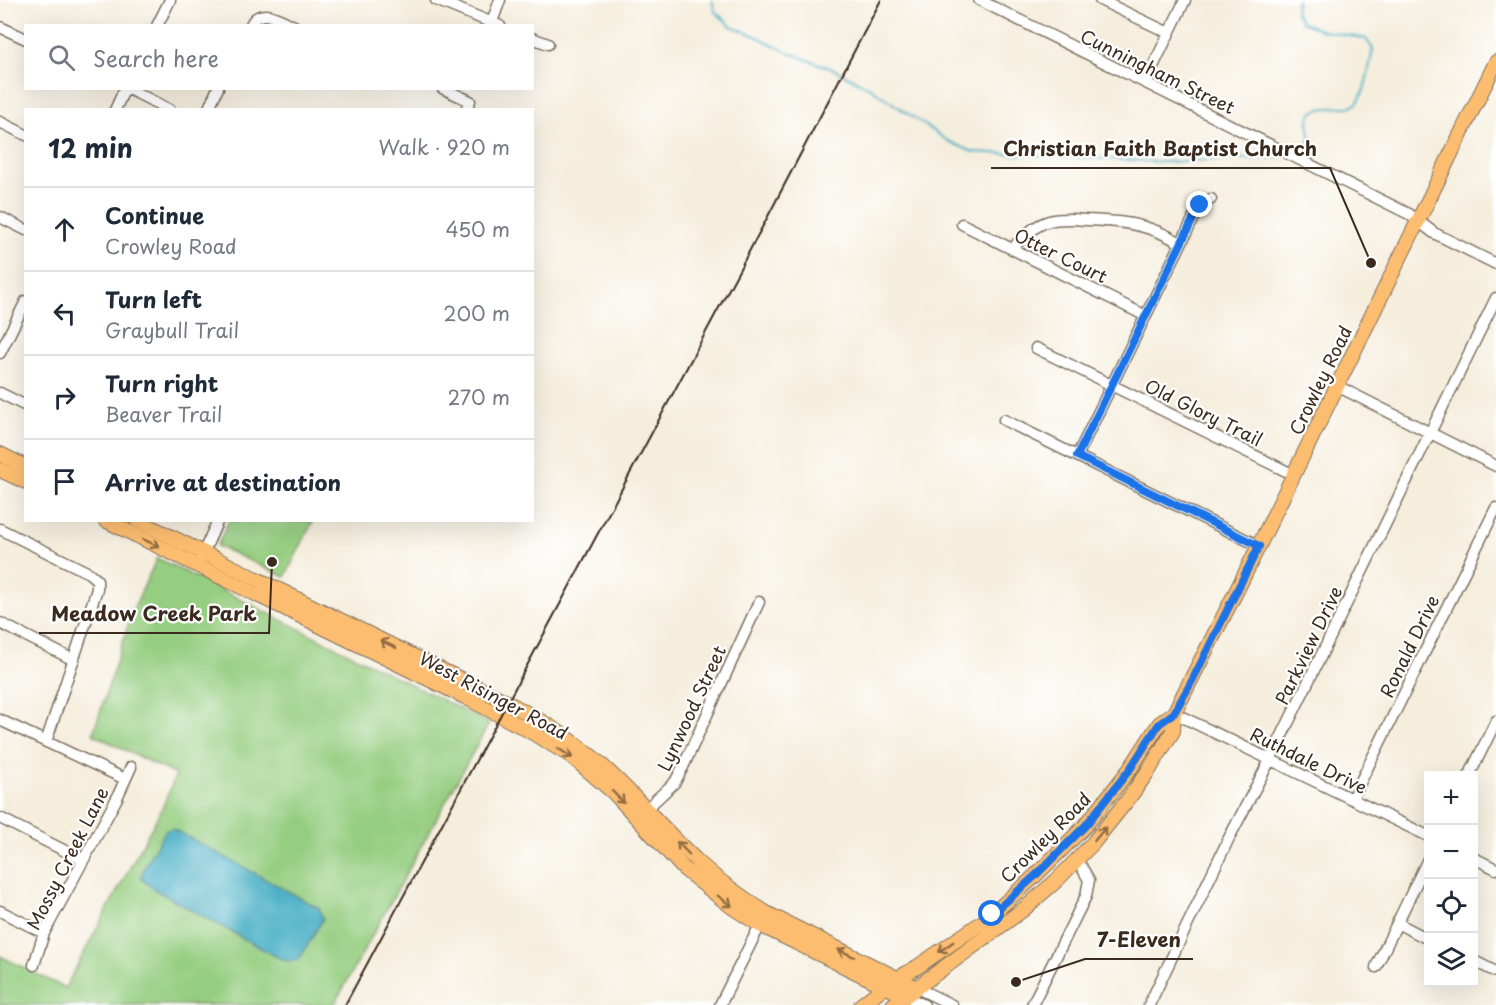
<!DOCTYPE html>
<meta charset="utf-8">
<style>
:root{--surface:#fff;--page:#f2f2f3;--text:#1f2937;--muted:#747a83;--line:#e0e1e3}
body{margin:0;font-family:"Playpen Sans",sans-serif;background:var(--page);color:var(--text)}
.controls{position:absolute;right:18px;bottom:18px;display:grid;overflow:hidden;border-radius:0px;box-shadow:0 6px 24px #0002}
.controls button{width:54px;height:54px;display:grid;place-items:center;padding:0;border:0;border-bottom:2px solid var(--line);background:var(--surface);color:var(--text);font:30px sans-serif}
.stop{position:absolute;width:18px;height:18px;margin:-14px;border:4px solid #1a73e8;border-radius:50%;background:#fff}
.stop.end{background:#1a73e8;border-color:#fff;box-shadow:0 2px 6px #0008}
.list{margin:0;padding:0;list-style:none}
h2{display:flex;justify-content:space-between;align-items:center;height:78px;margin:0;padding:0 24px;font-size:26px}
h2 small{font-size:20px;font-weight:400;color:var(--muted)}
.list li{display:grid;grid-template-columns:39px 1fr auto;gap:18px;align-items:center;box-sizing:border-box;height:84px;padding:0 24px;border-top:2px solid var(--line)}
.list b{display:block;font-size:22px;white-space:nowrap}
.list p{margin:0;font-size:20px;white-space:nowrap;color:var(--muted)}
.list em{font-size:20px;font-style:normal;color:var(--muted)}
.icon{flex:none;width:33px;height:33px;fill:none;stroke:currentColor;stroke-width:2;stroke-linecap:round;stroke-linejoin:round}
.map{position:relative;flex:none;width:1496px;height:1005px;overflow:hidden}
.search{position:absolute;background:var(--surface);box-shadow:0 6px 24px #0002;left:24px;top:24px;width:510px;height:66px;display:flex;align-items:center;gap:15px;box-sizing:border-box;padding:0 21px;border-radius:0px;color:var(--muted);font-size:22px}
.panel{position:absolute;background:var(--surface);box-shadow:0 6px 24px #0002;left:24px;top:108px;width:510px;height:414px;border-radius:0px}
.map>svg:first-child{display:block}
.green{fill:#96ce81;stroke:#687c50;stroke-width:1.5}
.water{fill:#45adc4;stroke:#406c71;stroke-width:1.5}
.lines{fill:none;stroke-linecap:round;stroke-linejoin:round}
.stream{stroke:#45adc4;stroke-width:2}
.minor-casing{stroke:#7c6f61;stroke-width:13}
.major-casing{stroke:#7c6f61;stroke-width:16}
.minor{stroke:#fff;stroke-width:10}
.major{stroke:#fcbd6f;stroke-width:14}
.rail{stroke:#3b2a1e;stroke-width:2}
.oneway{stroke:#926c42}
.route{stroke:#1a73e8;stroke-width:8}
.labels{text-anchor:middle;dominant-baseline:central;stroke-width:4.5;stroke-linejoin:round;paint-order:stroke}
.street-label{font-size:18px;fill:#3b2a1e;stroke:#fff}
.leader{fill:none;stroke:#3b2a1e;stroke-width:2}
.callout-dot{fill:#3b2a1e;stroke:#fff;stroke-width:2}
.callout-label{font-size:20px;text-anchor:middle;font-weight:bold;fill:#3b2a1e;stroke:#fff;stroke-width:4.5;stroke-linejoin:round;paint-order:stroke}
</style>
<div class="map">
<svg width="1496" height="1005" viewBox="0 0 1496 1005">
<rect width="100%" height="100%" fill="#fff"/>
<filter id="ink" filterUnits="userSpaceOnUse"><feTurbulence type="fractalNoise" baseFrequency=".0167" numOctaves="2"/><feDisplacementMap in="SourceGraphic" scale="12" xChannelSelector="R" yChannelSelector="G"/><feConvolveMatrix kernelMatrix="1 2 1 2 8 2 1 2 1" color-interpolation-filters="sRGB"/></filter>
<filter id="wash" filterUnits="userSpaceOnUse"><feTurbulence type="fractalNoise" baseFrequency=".008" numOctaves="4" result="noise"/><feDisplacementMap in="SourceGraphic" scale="24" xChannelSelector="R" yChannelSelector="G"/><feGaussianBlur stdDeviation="1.35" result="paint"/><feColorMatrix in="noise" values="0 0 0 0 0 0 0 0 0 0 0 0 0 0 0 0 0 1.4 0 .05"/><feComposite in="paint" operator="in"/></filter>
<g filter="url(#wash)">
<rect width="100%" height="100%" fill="#f5eedd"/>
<path class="green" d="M229,521v-1l84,1 -28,56 -68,-31z
M157,558l332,165 -155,282h-334v-49l65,32 97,-180 14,-33 -83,-41 40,-124z"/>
<path class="water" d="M173,829l146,79 4,11 -24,41 -13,1 -9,-4 -123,-68 -14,-11 9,-20 17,-28z"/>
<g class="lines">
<path class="stream" d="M712,0l3,11 16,15 29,12 29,15 44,16 36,18 79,54 25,11 192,10 118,-5
M1297,152l6,-4 8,-9c-7,-29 1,-30 28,-32 7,0 13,1 18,-4 9,-10 13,-41 16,-54l-7,-10 -46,-9 -18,-8 -7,-10 2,-12"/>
</g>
</g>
<g filter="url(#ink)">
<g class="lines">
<defs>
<path id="minor" d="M436,0l64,26
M979,0l430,214 25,19 62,31
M1100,0l69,33
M492,22l8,-22
M157,26l13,-26
M250,26c10,-21 29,-7 44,0
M0,27l26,12
M532,38l16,6
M1145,83l40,-83
M127,88l43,22
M442,88l28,13 -4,9
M115,110l10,-22
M208,110l10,-22
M0,122l26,13
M0,217l26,13
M962,224l184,92
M1012,249c11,-12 21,-23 37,-28 11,-3 26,-2 37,-1 24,1 48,2 70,11 9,3 17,8 25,12
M1036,348l258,127
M0,353l26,-52
M1337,386l159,80
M0,393l26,13
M1004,420l255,126
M1077,456l123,-251 11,-6
M0,529l89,44 8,7v9l-51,153
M201,558l17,-38
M0,623l74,37
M1174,713l254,123
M0,720l125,59
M1469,776l27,-55
M1352,799l144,-291
M641,814l34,-32 8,-15 76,-165
M0,818l83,42
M1474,858l22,11
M0,911l44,22
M1397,923l31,16
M1474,961l22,11
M34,965l10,-32 72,-133 15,-33
M1376,967l52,-108
M917,988l35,17
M905,996l19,9
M720,1005l43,-86
M1032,1005l54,-109 3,-16 -8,-14 -5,-5
M1149,1005l80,-167 41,-78 226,-462"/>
<path id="major" d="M0,454l26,13
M0,470l26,12
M105,520l362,178 59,31 45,27 43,37 70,76 48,38 28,18 145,71
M137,520c89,44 179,88 268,132 55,28 118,54 168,90 47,34 82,80 124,119 21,20 45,36 69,52l151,75
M861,1005l24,-19 32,-19 70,-48 48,-43 51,-51 44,-56 29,-45 15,-11
M893,1005l131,-96 32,-28 37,-38 36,-45 20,-28 24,-39 1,-18 65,-127 257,-524"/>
</defs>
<use href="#minor" class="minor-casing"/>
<use href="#major" class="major-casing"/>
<use href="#minor" class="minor"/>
<use href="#major" class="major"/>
<path class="rail" d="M345,1005l421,-785 115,-220"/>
</g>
<defs><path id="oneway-shaft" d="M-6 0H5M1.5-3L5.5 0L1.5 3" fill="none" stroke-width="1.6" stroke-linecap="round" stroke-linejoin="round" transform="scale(1.5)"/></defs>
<g class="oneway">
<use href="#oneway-shaft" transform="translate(151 543) rotate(26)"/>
<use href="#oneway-shaft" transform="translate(388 644) rotate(-154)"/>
<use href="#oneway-shaft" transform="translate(565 753) rotate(33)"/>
<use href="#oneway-shaft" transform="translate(618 797) rotate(46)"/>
<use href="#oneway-shaft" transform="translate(1100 834) rotate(-51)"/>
<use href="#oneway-shaft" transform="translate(683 848) rotate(-134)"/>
<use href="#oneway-shaft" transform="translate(725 901) rotate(37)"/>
<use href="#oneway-shaft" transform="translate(946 947) rotate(145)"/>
<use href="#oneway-shaft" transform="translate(846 953) rotate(-155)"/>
</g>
</g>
<g class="lines" filter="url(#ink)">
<path class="route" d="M992,914l43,-38 51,-51 44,-56 29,-45 15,-11 18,-32 67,-135 -182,-90 123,-251"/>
</g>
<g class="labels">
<g class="street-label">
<text transform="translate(1158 71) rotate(26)">Cunningham Street</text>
<text transform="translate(1061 255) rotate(26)">Otter Court</text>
<text transform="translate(1320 380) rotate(-64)">Crowley Road</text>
<text transform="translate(1204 412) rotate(26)">Old Glory Trail</text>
<text transform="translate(1308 645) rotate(-64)">Parkview Drive</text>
<text transform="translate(1409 646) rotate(-64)">Ronald Drive</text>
<text transform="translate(494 695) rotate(28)">West Risinger Road</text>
<text transform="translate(691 708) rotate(-65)">Lynwood Street</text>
<text transform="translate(1309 760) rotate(26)">Ruthdale Drive</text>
<text transform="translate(1045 837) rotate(-45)">Crowley Road</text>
<text transform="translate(67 858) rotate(-63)">Mossy Creek Lane</text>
</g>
</g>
<path class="leader" d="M1371 263L1330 168H991M272 562L269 633H39M1016 982L1085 959H1193"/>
<g class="callout-dot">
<circle cx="1371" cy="263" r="6"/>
<circle cx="272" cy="562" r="6"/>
<circle cx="1016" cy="982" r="6"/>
</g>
<g class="callout-label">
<text x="1160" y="156">Christian Faith Baptist Church</text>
<text x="154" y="621">Meadow Creek Park</text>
<text x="1139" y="947">7-Eleven</text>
</g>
</svg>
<div class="controls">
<button>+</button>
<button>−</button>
<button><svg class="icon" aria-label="locate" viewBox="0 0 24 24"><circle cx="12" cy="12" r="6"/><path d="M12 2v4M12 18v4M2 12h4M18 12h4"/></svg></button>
<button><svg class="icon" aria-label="layers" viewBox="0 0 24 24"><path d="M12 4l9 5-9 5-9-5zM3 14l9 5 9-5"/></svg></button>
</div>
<div class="stop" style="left:992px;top:914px"></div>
<div class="stop end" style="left:1200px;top:205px"></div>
<div class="search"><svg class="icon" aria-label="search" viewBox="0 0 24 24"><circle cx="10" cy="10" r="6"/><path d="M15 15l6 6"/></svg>Search here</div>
<section class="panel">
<h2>12 min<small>Walk · 920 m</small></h2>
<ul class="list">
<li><svg class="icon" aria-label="ahead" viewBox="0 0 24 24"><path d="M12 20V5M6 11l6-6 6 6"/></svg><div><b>Continue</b><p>Crowley Road</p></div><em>450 m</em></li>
<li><svg class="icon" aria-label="left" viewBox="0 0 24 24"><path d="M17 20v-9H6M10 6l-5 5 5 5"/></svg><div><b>Turn left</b><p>Graybull Trail</p></div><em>200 m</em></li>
<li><svg class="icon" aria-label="right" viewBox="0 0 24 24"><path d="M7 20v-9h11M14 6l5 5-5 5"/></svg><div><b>Turn right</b><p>Beaver Trail</p></div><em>270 m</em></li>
<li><svg class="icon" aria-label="arrive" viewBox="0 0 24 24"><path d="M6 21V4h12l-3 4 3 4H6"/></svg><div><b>Arrive at destination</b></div></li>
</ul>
</section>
</div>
